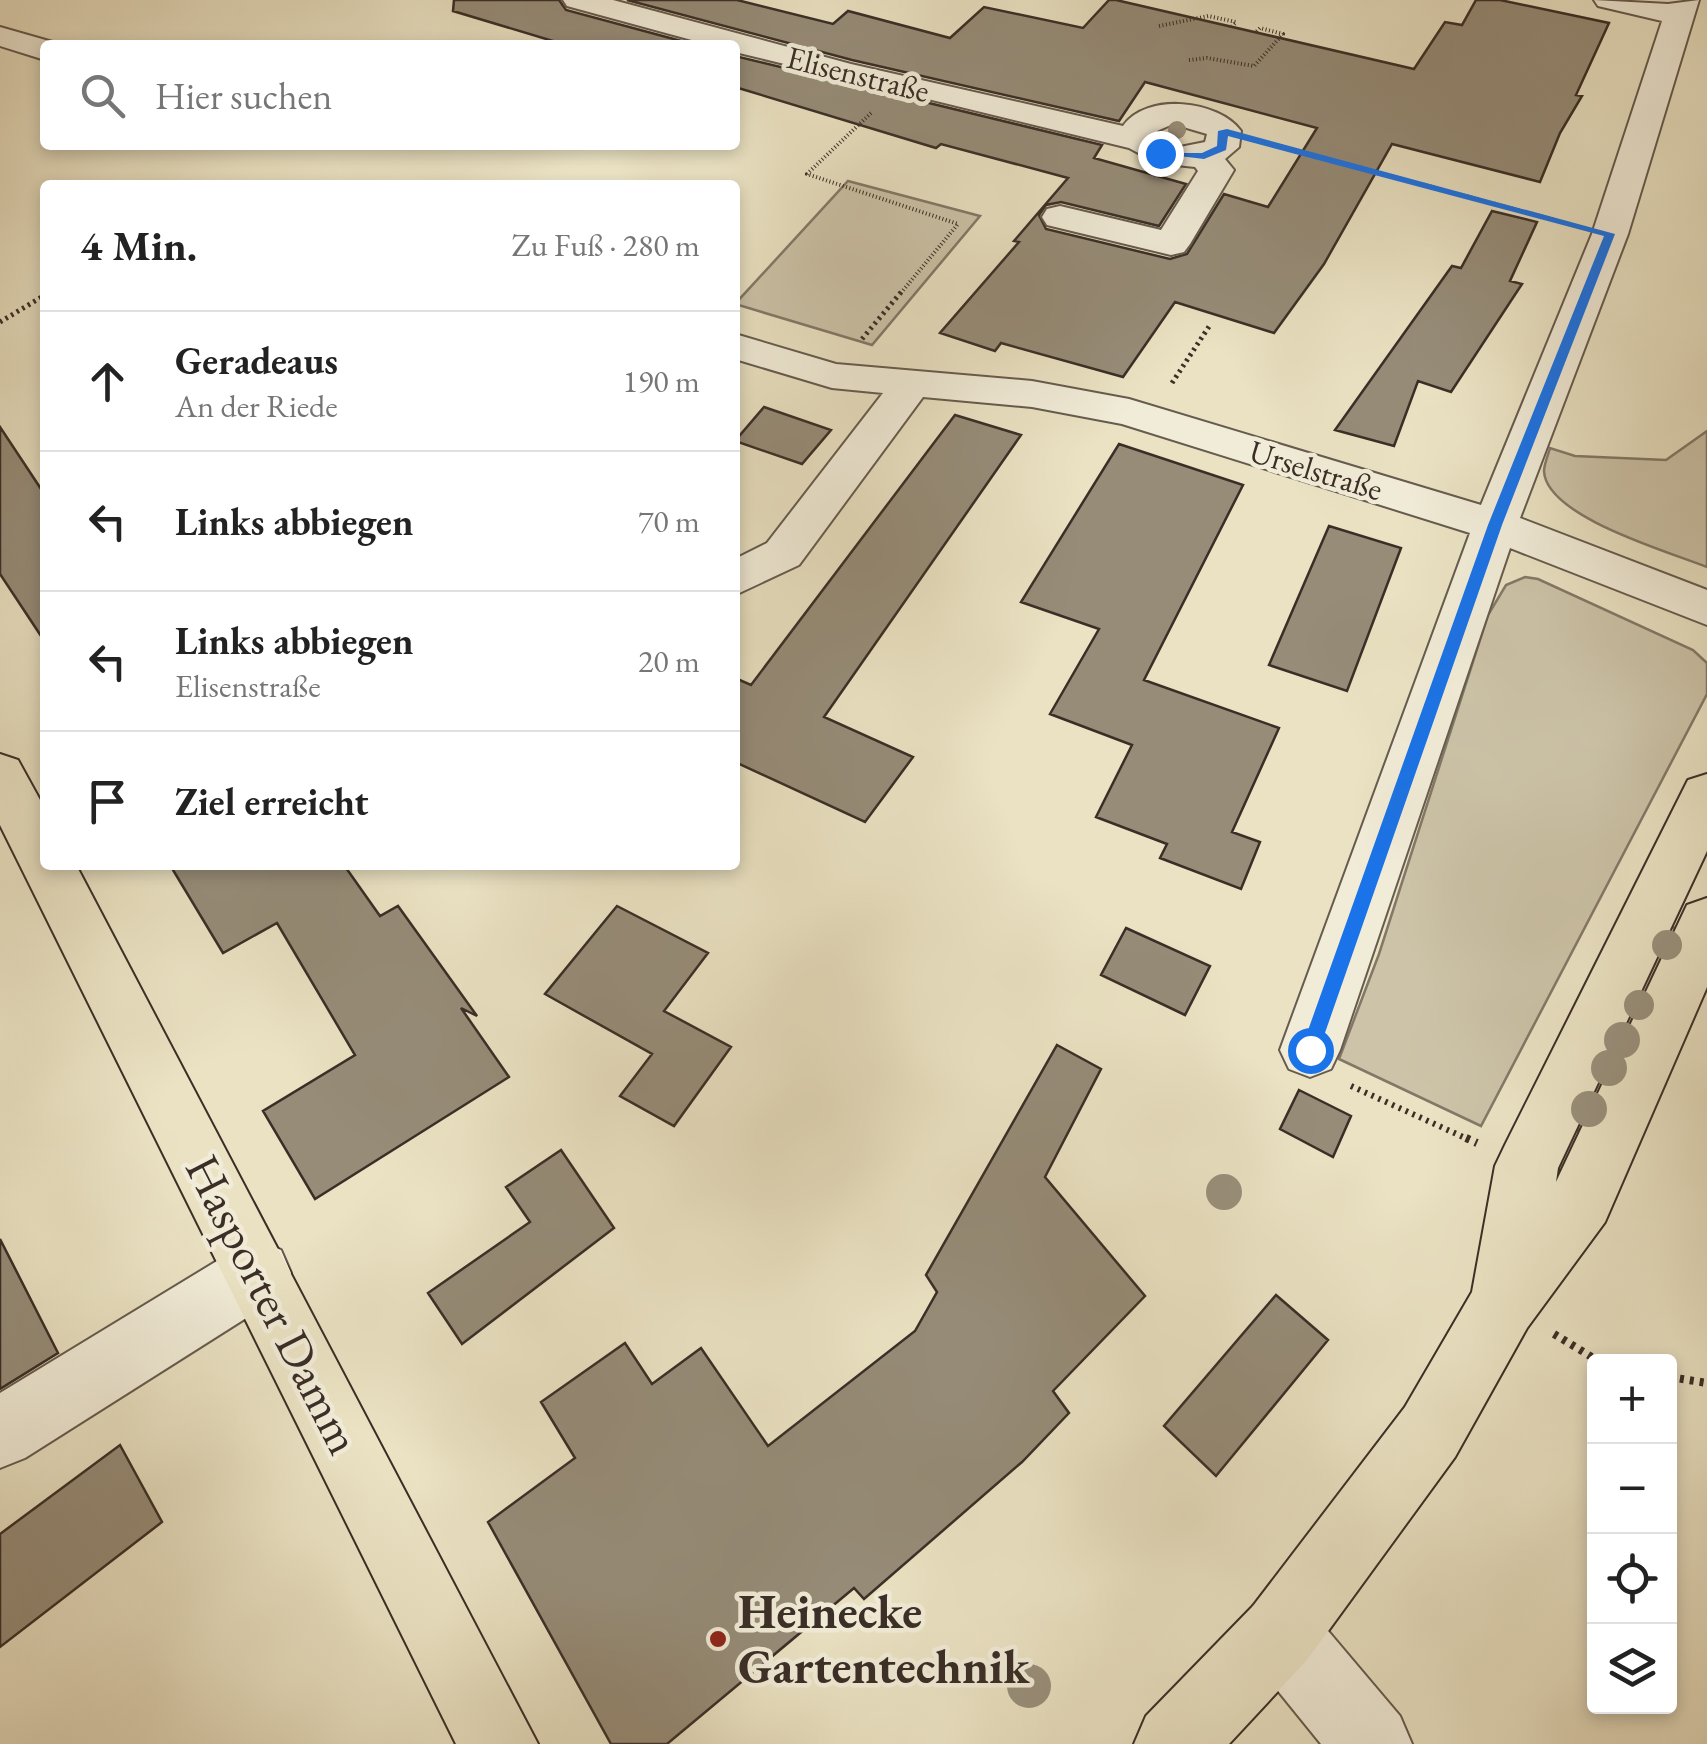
<!DOCTYPE html>
<html lang="de">
<meta charset="utf-8">
<style>
:root{--surface:#fff;--page:#f2f2f2;--text:#222;--muted:#767676;--line:#e0e0e0}
body{margin:0;font-family:"EB Garamond",serif;background:var(--page);color:var(--text)}
.controls{position:absolute;right:30px;bottom:30px;display:grid;overflow:hidden;border-radius:10px;box-shadow:0 5px 15px #0003}
.controls button{width:90px;height:90px;display:grid;place-items:center;padding:0;border:0;border-bottom:2px solid var(--line);background:var(--surface);color:var(--text);font:50px sans-serif}
.stop{position:absolute;width:30px;height:30px;margin:-22px;border:8px solid #1a73e8;border-radius:50%;background:#fff}
.stop.end{background:#1a73e8;border-color:#fff;box-shadow:0 2px 10px #0008}
.list{margin:0;padding:0;list-style:none}
h2{display:flex;justify-content:space-between;align-items:center;height:130px;margin:0;padding:0 40px;font-size:42px}
h2 small{font-size:32px;font-weight:400;color:var(--muted)}
.list li{display:grid;grid-template-columns:65px 1fr auto;gap:30px;align-items:center;box-sizing:border-box;height:140px;padding:0 40px;border-top:2px solid var(--line)}
.list b{display:block;font-size:38px;white-space:nowrap}
.list p{margin:0;font-size:32px;white-space:nowrap;color:var(--muted)}
.list em{font-size:32px;font-style:normal;color:var(--muted)}
.icon{flex:none;width:55px;height:55px;fill:none;stroke:currentColor;stroke-width:2;stroke-linecap:round;stroke-linejoin:round}
.map{position:relative;flex:none;width:1707px;height:1744px;overflow:hidden}
.search{position:absolute;background:var(--surface);box-shadow:0 5px 15px #0003;left:40px;top:40px;width:700px;height:110px;display:flex;align-items:center;gap:25px;box-sizing:border-box;padding:0 35px;border-radius:10px;color:var(--muted);font-size:38px}
.panel{position:absolute;background:var(--surface);box-shadow:0 5px 15px #0003;left:40px;top:180px;width:700px;height:690px;border-radius:10px}
.map>svg:first-child{display:block}
.green{fill:#ccc3a8;stroke:#837868;stroke-width:2.5}
.building{fill:#968c78;stroke:#3a2e27;stroke-width:2.5}
.lines{fill:none;stroke-linecap:round;stroke-linejoin:round}
.minor-casing{stroke:#665b4e;stroke-width:4}
.major-casing{stroke:#3a2e27;stroke-width:4}
.path-far3{stroke:#3a2e27;stroke-width:4;stroke-dasharray:1 2.5;stroke-linecap:butt}
.path-far2{stroke:#3a2e27;stroke-width:5;stroke-dasharray:2.5 4;stroke-linecap:butt}
.path-far1{stroke:#3a2e27;stroke-width:6;stroke-dasharray:2.5 5;stroke-linecap:butt}
.path{stroke:#3a2e27;stroke-width:8;stroke-dasharray:4 6;stroke-linecap:butt}
.minor{fill:#f1ecd8;fill-rule:evenodd}
.major{fill:#eae2c3;fill-rule:evenodd}
.tree{fill:#99907c}
.route{fill:#1a73e8}
.poi-dot{fill:#8f2418;stroke:#f1ecd8;stroke-width:4}
.labels{text-anchor:middle;dominant-baseline:central;stroke-width:9;stroke-linejoin:round;paint-order:stroke}
.far-street-label{font-size:32px;fill:#3a2e27;stroke:#f1ecd8}
.near-street-label{font-size:48px;fill:#3a2e27;stroke:#f1ecd8}
.near-poi-label{font-size:48px;font-weight:bold;fill:#3a2e27;stroke:#f1ecd8;text-anchor:start}
</style>
<div class="map">
<svg width="1707" height="1744" viewBox="0 0 1707 1744">
<rect width="100%" height="100%" fill="#eae2c3"/>
<filter id="stains"><feTurbulence type="fractalNoise" baseFrequency=".002" numOctaves="4"/><feColorMatrix values="0 0 0 0 .2 0 0 0 0 .09 0 0 0 0 .02 0 0 0 .5 -.17"/></filter>
<radialGradient id="worn" r=".72"><stop offset=".6" stop-color="#630" stop-opacity="0"/><stop offset="1" stop-color="#630" stop-opacity=".3"/></radialGradient>
<path class="green" d="M848,181l132,35 -108,129 -137,-41z
M1707,431v136c-37,-15 -161,-50 -163,-96 0,-6 4,-16 6,-23l25,8 91,4z
M1525,577l13,2 155,71 14,13v31l-226,432 -142,-67 40,-105 109,-339 18,-30z
M1670,926l14,6 -105,202 -2,-9z"/>
<path class="building" d="M454,0h105l7,10 130,35h-130l-113,-34z
M627,0h110l96,24 15,-13 102,27 34,-31 99,21 26,-28h7l298,69 31,-47 17,3 14,-25h24l109,23 -33,72 6,1 -22,37 -20,49 -148,-38 -68,120 -50,69 -99,-31 -52,75 -122,-34 -6,8 -55,-18 79,-91 -5,-1 54,-63 -127,-34 -5,4 -201,-61v-31l367,89 -8,13 92,26 -27,42 -98,-24 -15,3 -7,10 7,14 124,30 17,-5 37,-60 44,13 49,-79 -172,-46 -26,39 -267,-61z
M1492,211l45,11 -27,59 12,3 -71,108 -33,-11 -24,65 -59,-16 117,-164 9,2z
M764,407l67,23 -29,34 -67,-23z
M955,415l66,20 -197,282 89,40 -48,65 -130,-60v-84l16,7z
M0,427l45,68v147l-45,-68z
M1119,444l124,41 -99,195 135,48 -47,104 28,10 -19,47 -81,-31 7,-14 -71,-27 36,-72 -82,-31 49,-85 -78,-27z
M1329,526l72,22 -54,143 -78,-26z
M170,865h174l36,51 18,-10 79,110 -16,-8 48,69 -194,122 -52,-88 92,-56 -78,-132 -54,30z
M617,906l91,47 -44,58 67,36 -57,79 -54,-30 32,-42 -107,-60z
M1126,928l84,38 -25,49 -84,-40z
M1057,1045l44,24 -56,108 100,119 -92,95 16,22 -47,49 -158,137 -10,-11 -187,156h-56l-123,-222 87,-64 -34,-56 84,-59 27,41 49,-36 67,98 147,-115 22,-39 -11,-17z
M1299,1090l52,26 -18,41 -53,-28z
M561,1150l53,78 -152,116 -34,-51 102,-71 -24,-35z
M0,1239l58,114 -58,36z
M1276,1295l52,45 -112,136 -52,-50z
M120,1445l42,77 -162,125v-113z"/>
<g class="lines">
<defs>
<path id="minor" d="M563,0h50l238,64 272,62c23,-34 96,-26 118,5l-2,16 -14,12 9,11 -44,74 -6,8 -13,3 -124,-30 -5,-8 5,-8 13,-3 101,24 37,-59 -3,-4 -38,-4 -28,-15 -394,-96v-7h-25l-143,-39zM1173,124l34,10 -2,8 -25,5 -22,-10 -1,-6z
M1594,0l74,4 31,-4 -71,234 -108,284 187,72v35l-197,-77 -170,502 -9,19 -21,8 -21,-8 -9,-19 190,-517 -348,-109 -90,-17 -109,-10 -124,168 -64,30v-36l32,-16 116,-150 -51,-5 -97,-29v-25l101,30 196,17 97,18 352,106 111,-271 70,-213 -64,-15z
M0,27l56,16 1,2h-12v15l-45,-14z
M258,1240l23,10 10,23 -10,23 -256,162 -25,10v-75l235,-143z
M1280,1595l27,11 93,110 12,28h-91l-68,-84 -11,-27 11,-27z"/>
<path id="major" d="M0,754l18,6 27,49v56h31l462,879h-82l-456,-919z
M1707,774v77l-149,317 -2,14 131,-277 20,-7v89l-102,235 -78,106 -72,129 -148,203 -78,84h-95l12,-28 107,-110 152,-199 67,-115 23,-126 10,-21 183,-365z"/>
</defs>
<use href="#minor" class="minor-casing"/>
<use href="#major" class="major-casing"/>
<path class="path-far3" d="M1159,26l49,-10 28,6 -4,4
M1189,60l18,-2 47,8 29,-32 -23,-6 -4,4
M871,113l-64,61 151,50 -58,70
M1268,143l302,81"/>
<path class="path-far2" d="M0,322l45,-27
M862,339l40,-48
M1172,383l38,-58"/>
<path class="path-far1" d="M1351,1086l121,55"/>
<path class="path" d="M1466,1138l11,5
M1554,1334l46,28
M1670,1377l37,6"/>
<use href="#minor" class="minor"/>
<use href="#major" class="major"/>
</g>
<g class="tree">
<circle cx="1177" cy="130" r="9"/>
<circle cx="1667" cy="945" r="15"/>
<circle cx="1639" cy="1005" r="15"/>
<circle cx="1622" cy="1040" r="18"/>
<circle cx="1609" cy="1068" r="18"/>
<circle cx="1589" cy="1109" r="18"/>
<circle cx="1224" cy="1192" r="18"/>
<circle cx="1029" cy="1686" r="22"/>
</g>
<path class="route" d="M1227,129l388,105 -113,291 -183,525 -9,8 -9,-8 187,-525 116,-289 -376,-100 -2,14 -22,9 -50,-6h48l15,-7 1,-15z"/>
<circle class="poi-dot" cx="718" cy="1639" r="10"/>
<g class="labels">
<g class="far-street-label">
<text transform="translate(858 74) rotate(14)">Elisenstraße</text>
<text transform="translate(1316 470) rotate(17)">Urselstraße</text>
</g>
<g class="near-street-label">
<text transform="translate(274 1304) rotate(63)">Hasporter Damm</text>
</g>
<g class="near-poi-label">
<text x="738" y="1611">Heinecke<tspan x="738" dy="55">Gartentechnik</tspan></text>
</g>
</g>
<rect width="100%" height="100%" filter="url(#stains)"/>
<rect width="100%" height="100%" fill="url(#worn)"/>
</svg>
<div class="controls">
<button>+</button>
<button>−</button>
<button><svg class="icon" aria-label="locate" viewBox="0 0 24 24"><circle cx="12" cy="12" r="6"/><path d="M12 2v4M12 18v4M2 12h4M18 12h4"/></svg></button>
<button><svg class="icon" aria-label="layers" viewBox="0 0 24 24"><path d="M12 4l9 5-9 5-9-5zM3 14l9 5 9-5"/></svg></button>
</div>
<div class="stop" style="left:1310px;top:1050px"></div>
<div class="stop end" style="left:1160px;top:153px"></div>
<div class="search"><svg class="icon" aria-label="search" viewBox="0 0 24 24"><circle cx="10" cy="10" r="6"/><path d="M15 15l6 6"/></svg>Hier suchen</div>
<section class="panel">
<h2>4 Min.<small>Zu Fuß · 280 m</small></h2>
<ul class="list">
<li><svg class="icon" aria-label="ahead" viewBox="0 0 24 24"><path d="M12 20V5M6 11l6-6 6 6"/></svg><div><b>Geradeaus</b><p>An der Riede</p></div><em>190 m</em></li>
<li><svg class="icon" aria-label="left" viewBox="0 0 24 24"><path d="M17 20v-9H6M10 6l-5 5 5 5"/></svg><div><b>Links abbiegen</b></div><em>70 m</em></li>
<li><svg class="icon" aria-label="left" viewBox="0 0 24 24"><path d="M17 20v-9H6M10 6l-5 5 5 5"/></svg><div><b>Links abbiegen</b><p>Elisenstraße</p></div><em>20 m</em></li>
<li><svg class="icon" aria-label="arrive" viewBox="0 0 24 24"><path d="M6 21V4h12l-3 4 3 4H6"/></svg><div><b>Ziel erreicht</b></div></li>
</ul>
</section>
</div>
